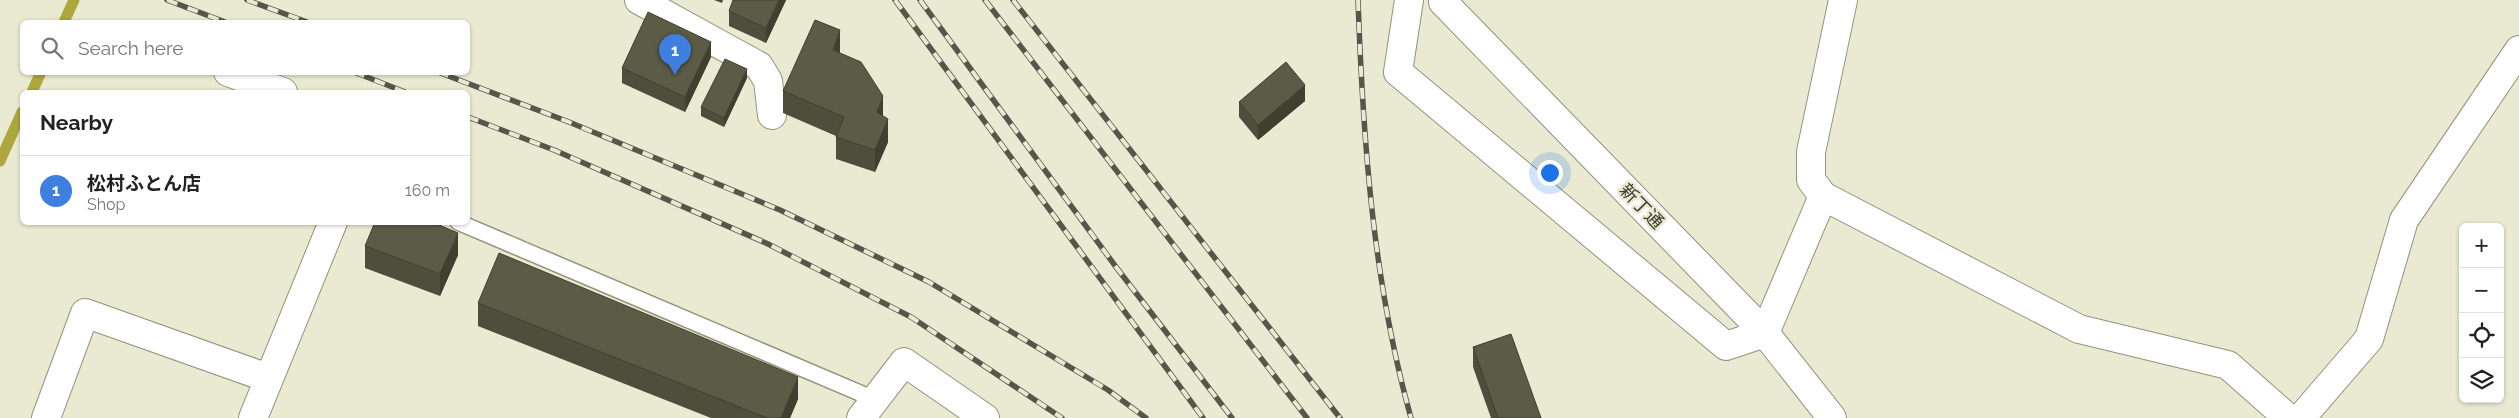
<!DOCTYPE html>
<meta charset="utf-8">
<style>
:root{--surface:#fff;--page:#f2f2f2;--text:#222;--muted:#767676;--line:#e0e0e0;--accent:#2563eb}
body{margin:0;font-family:Raleway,"Noto Sans JP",sans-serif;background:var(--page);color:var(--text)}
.controls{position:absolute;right:15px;bottom:15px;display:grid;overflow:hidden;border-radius:8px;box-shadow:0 1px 4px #0004}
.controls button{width:45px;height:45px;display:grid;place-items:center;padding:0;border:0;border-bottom:1px solid var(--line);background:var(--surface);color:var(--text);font:25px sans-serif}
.you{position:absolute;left:1549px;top:172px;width:18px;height:18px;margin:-12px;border:4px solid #fff;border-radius:50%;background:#1a73e8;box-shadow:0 0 0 8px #1a73e833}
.badge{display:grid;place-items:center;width:32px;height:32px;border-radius:50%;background:var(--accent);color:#fff;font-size:16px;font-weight:700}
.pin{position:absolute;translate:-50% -41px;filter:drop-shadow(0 1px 2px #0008)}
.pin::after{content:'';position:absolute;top:26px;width:18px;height:15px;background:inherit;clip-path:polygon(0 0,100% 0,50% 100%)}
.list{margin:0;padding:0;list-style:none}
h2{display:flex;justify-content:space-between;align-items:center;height:65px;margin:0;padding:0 20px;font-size:21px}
h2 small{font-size:16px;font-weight:400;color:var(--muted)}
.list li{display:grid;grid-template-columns:32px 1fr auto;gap:15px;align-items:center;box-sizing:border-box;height:70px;padding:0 20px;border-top:1px solid var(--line)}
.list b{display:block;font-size:19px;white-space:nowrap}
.list p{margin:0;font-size:16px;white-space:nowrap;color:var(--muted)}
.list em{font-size:16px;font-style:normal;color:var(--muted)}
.icon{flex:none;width:28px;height:28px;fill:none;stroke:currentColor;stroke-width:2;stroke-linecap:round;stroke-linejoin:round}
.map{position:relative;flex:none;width:2519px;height:418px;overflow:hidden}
.search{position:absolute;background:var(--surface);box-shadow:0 1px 4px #0004;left:20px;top:20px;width:450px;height:55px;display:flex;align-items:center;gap:12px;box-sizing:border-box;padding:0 18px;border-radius:8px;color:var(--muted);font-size:19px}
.panel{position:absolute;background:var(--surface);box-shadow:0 1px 4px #0004;left:20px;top:90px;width:450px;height:135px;border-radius:8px}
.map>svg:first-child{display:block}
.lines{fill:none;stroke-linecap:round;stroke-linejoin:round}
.stream{stroke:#aca83d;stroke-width:11}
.service-casing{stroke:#93937d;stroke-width:18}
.minor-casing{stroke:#93937d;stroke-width:30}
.tertiary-casing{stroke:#93937d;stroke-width:30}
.service{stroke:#fff;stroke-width:15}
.minor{stroke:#fff;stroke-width:28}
.tertiary{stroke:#fff;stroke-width:28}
.rail-casing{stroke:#56564b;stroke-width:5.5}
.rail{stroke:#eaead2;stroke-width:4;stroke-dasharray:11;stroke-linecap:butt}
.wall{fill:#4e4e3c}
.shaded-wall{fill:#404031}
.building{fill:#5b5b46;stroke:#404031}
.labels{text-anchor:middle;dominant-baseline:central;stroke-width:5;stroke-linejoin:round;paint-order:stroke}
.street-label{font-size:18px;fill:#3b3b32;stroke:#eaead2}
</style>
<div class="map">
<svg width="2519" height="418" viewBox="0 0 2519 418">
<rect width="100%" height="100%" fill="#eaead2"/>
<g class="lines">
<path class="stream" d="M64,22l10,-22
M32,92l9,-20
M0,161l22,-49"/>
<defs>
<path id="service" d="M458,222l416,177"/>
<path id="minor" d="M639,0l120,66 9,15 4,34
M1409,0l-11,72 328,274 39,-13 58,-137 256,133 149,36 60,53
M228,72l55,20
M1823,196l-12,-16v-28l32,-152
M46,418l39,-105 183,65
M253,418l80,-196
M861,418l43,-56 81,56
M2301,418l68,-79 35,-119 115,-170"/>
<path id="tertiary" d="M1443,2l322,331 67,85"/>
</defs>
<use href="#service" class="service-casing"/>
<use href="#minor" class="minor-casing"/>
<use href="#tertiary" class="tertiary-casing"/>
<use href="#service" class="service"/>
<use href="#minor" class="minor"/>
<use href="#tertiary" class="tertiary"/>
<defs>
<path id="rail" d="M167,0l58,22
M247,0l60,22
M895,0l308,418
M920,0l196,267 116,151
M985,0l322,418
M1013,0l327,418
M1358,0c5,141 15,282 53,418
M354,72l51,20
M438,72l131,50 211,88 149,72 179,108 38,28
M468,117l86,33 212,93 145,74 151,101"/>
</defs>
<use href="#rail" class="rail-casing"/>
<use href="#rail" class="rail"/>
</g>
<path class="wall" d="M714,0h9l-1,3z
M786,0l-20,43 -37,-17v-15z
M840,53l43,63 5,26 -13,30 -39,-13v-23l-53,-23v-22z
M711,57l-26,55 -63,-29v-15z
M747,78l-23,49 -23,-11v-9z
M1305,101l-47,39 -19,-23v-15z
M365,246l93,9 -18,41 -75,-28z
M478,303l320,96 -8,19h-79l-233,-92z
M1473,347l68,71h-50l-18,-51z"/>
<path class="shaded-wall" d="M779,0h7l-20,43v-15z
M840,30v23l-7,-3z
M711,42v15l-26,55v-15z
M747,69v9l-23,49v-9z
M1305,85v16l-47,39v-15z
M883,96v22l-6,-6z
M888,119v23l-13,30v-22z
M458,233v22l-18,41v-22z
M798,377v22l-8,19h-9z"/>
<path class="building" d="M733,0h46l-13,28 -37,-17z
M648,12l63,30 -26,55 -63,-29z
M815,20l25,10 -7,20 28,12 22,34 -6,16 11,7 -13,31 -39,-13 8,-20 -61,-26z
M725,59l22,10 -23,49 -23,-11z
M1286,62l19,23 -47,40 -19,-23z
M375,222h57l26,11 -18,41 -75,-28z
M499,253l299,124 -17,41h-14l-289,-115z
M1511,334l30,84h-43l-25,-71z"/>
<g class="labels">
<g class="street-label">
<text transform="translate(1642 206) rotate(46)">新丁通</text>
</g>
</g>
</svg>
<div class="controls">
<button>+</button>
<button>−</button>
<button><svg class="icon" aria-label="locate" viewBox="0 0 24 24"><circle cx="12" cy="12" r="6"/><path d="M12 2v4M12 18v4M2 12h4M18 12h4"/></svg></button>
<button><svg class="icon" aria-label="layers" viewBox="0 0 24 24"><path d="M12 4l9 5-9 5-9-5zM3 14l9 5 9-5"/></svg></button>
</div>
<div class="you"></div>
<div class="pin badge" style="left:675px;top:75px;background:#3f7fe0">1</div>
<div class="search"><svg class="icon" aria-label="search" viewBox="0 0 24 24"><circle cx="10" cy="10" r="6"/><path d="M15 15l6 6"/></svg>Search here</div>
<section class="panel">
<h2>Nearby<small></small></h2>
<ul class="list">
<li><span class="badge" style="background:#3f7fe0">1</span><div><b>松村ふとん店</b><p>Shop</p></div><em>160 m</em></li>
</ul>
</section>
</div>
